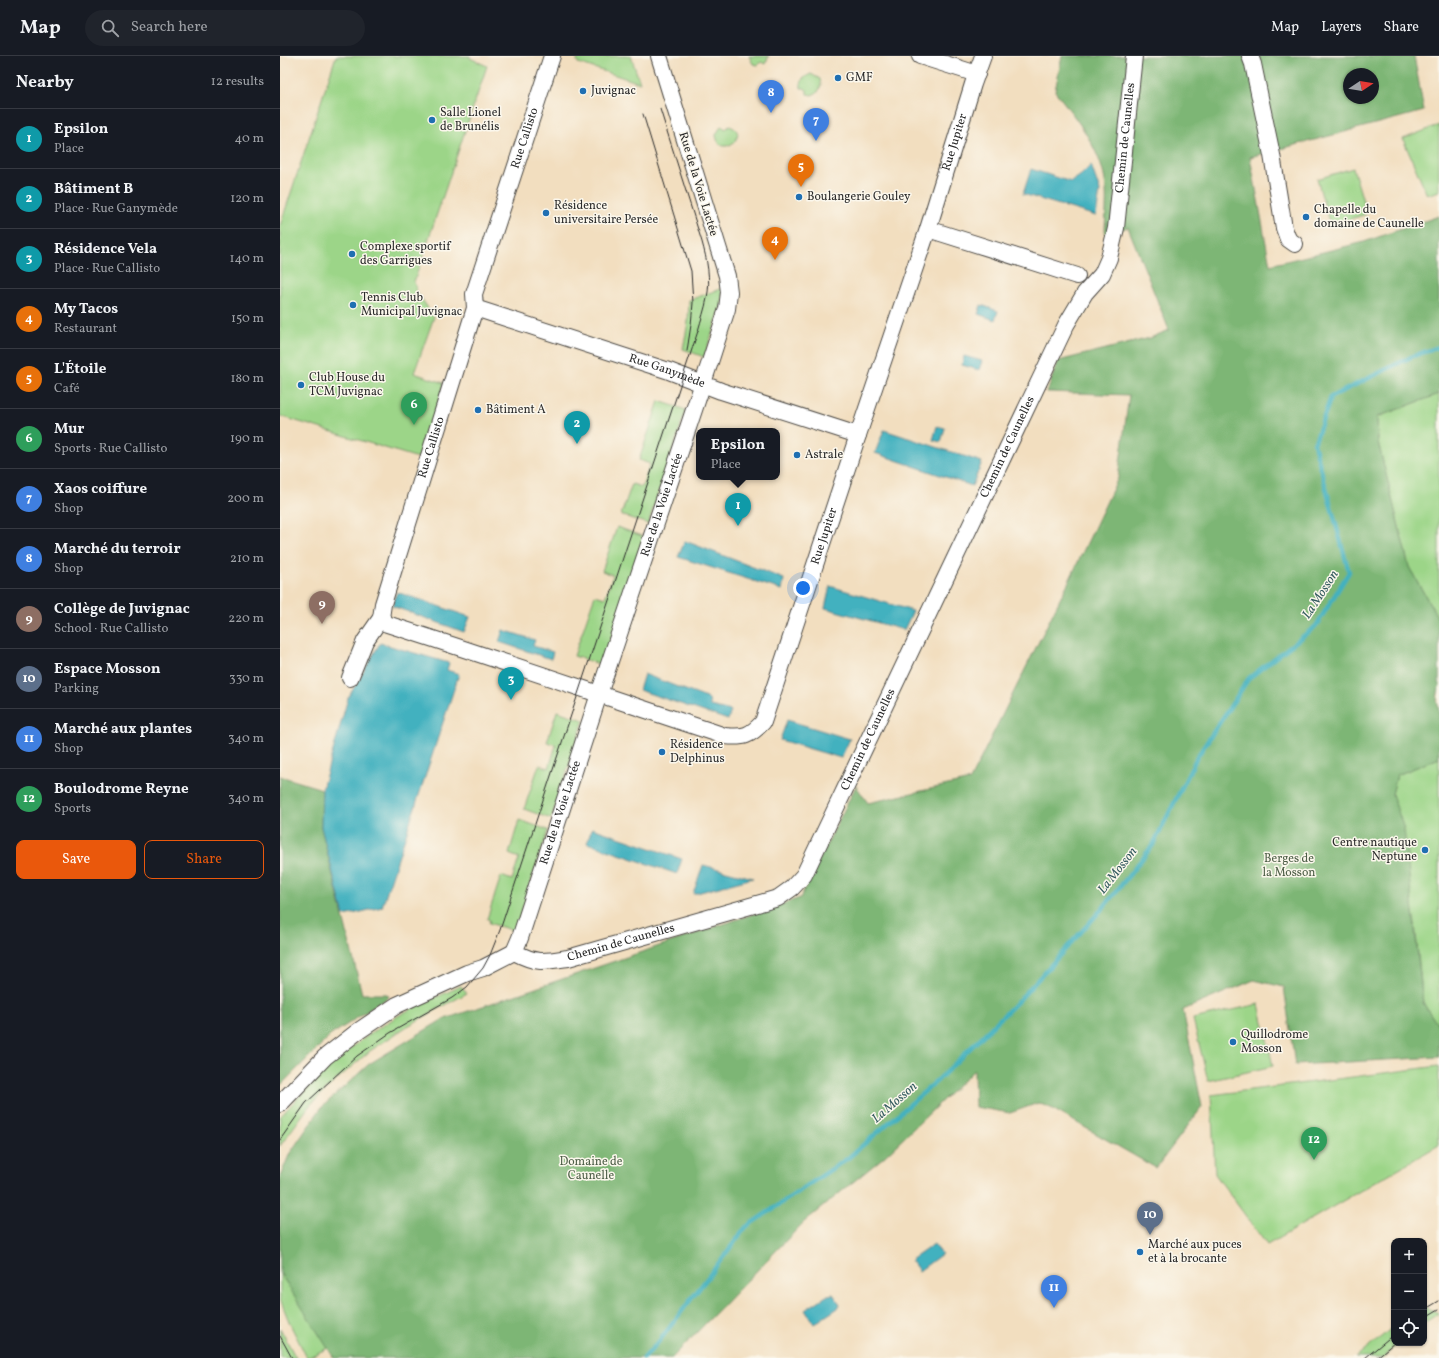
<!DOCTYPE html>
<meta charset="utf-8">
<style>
:root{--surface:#171b24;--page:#20242c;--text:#f1f3f6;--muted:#9ea1a6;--line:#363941;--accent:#ea580c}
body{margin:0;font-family:Vollkorn,serif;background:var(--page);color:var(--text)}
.controls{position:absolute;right:12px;bottom:12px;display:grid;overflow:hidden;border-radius:8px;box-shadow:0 1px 3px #0004}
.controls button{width:36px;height:36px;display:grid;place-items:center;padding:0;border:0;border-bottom:1px solid var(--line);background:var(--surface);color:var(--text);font:20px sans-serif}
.compass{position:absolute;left:1063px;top:12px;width:36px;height:36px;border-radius:50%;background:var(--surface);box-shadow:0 1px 3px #0004;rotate:78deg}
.you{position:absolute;left:523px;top:532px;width:14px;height:14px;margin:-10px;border:3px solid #fff;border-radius:50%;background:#1a73e8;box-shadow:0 0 0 6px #1a73e833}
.badge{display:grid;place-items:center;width:26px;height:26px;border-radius:50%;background:var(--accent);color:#fff;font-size:13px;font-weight:700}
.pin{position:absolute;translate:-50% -33px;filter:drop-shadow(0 1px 2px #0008)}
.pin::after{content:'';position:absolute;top:21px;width:14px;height:12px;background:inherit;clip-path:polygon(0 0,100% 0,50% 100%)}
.popup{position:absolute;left:416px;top:372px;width:84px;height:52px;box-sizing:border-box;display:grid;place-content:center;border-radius:8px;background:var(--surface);filter:drop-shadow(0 1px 3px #0005);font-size:13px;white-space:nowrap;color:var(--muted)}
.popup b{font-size:15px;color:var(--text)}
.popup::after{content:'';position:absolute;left:50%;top:100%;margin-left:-8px;border:8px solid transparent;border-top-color:var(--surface)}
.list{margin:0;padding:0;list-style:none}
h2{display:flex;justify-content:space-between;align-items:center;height:52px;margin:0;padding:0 16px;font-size:17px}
h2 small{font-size:13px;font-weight:400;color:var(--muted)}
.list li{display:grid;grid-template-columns:26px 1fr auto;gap:12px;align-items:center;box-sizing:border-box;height:60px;padding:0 16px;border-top:1px solid var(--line)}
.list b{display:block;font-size:15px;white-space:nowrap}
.list p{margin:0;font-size:13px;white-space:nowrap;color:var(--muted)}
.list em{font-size:13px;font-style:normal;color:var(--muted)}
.actions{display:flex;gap:8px;padding:12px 16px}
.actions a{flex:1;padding:9px 0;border:1px solid var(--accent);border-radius:8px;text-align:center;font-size:14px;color:var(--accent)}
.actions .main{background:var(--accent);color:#fff}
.icon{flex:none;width:22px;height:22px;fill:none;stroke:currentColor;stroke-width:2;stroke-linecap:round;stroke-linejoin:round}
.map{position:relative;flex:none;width:1159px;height:1302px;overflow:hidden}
header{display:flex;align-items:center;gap:24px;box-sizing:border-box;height:56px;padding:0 20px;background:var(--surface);border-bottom:1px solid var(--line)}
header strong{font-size:19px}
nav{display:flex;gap:22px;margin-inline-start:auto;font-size:14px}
.search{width:280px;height:36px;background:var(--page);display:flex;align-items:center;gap:10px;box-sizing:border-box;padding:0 14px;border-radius:22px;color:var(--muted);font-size:15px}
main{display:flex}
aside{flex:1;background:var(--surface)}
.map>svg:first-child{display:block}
.green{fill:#9cd588;stroke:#64805a}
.forest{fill:#7db674;stroke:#547050;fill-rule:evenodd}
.water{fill:#43b1bf;stroke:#376e75}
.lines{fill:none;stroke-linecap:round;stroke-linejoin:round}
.stream{stroke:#43b1bf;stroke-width:4.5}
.minor-casing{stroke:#494641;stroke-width:18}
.minor{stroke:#fff;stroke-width:16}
.tram{stroke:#2b2b2b;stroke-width:1}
.poi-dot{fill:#1f6fb2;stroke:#fbf7ec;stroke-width:1.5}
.labels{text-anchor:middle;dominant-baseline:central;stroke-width:3;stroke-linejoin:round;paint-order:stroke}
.poi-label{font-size:12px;fill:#2b2b2b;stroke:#fbf7ec;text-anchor:start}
.street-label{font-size:12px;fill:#2b2b2b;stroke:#fbf7ec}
.park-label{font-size:12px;fill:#4d5e47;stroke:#fbf7ec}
.water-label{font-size:13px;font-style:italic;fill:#335a5f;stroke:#fbf7ec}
</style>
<header>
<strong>Map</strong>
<div class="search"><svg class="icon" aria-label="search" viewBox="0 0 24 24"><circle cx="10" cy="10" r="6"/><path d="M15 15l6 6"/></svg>Search here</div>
<nav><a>Map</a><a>Layers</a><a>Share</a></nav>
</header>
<main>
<aside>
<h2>Nearby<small>12 results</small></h2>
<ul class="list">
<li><span class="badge" style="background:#0f9aa8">1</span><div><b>Epsilon</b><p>Place</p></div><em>40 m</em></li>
<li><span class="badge" style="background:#0f9aa8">2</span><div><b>Bâtiment B</b><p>Place · Rue Ganymède</p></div><em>120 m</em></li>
<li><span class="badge" style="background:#0f9aa8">3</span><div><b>Résidence Vela</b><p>Place · Rue Callisto</p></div><em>140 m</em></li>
<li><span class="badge" style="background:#e8710a">4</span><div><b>My Tacos</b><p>Restaurant</p></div><em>150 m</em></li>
<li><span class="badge" style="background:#e8710a">5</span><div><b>L'Étoile</b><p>Café</p></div><em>180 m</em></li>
<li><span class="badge" style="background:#2e9e5b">6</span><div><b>Mur</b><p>Sports · Rue Callisto</p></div><em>190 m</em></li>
<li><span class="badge" style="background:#3f7fe0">7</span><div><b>Xaos coiffure</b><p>Shop</p></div><em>200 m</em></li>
<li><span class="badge" style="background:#3f7fe0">8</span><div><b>Marché du terroir</b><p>Shop</p></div><em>210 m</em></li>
<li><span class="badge" style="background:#8d6e63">9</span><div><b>Collège de Juvignac</b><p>School · Rue Callisto</p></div><em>220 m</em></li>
<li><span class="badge" style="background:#5c6f8a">10</span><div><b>Espace Mosson</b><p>Parking</p></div><em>330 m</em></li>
<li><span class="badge" style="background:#3f7fe0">11</span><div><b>Marché aux plantes</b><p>Shop</p></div><em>340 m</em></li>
<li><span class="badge" style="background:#2e9e5b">12</span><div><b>Boulodrome Reyne</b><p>Sports</p></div><em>340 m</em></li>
</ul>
<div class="actions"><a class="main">Save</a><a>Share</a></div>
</aside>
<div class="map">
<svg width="1159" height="1302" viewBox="0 0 1159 1302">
<rect width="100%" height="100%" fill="#fbf7ec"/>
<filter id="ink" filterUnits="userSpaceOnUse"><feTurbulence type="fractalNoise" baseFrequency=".025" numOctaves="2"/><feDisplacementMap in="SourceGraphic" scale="8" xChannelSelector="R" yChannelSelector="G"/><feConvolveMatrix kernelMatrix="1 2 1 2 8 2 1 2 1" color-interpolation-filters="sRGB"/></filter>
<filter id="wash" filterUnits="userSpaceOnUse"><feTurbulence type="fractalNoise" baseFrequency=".012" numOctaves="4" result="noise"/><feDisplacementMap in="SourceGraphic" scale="16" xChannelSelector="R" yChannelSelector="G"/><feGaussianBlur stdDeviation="0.9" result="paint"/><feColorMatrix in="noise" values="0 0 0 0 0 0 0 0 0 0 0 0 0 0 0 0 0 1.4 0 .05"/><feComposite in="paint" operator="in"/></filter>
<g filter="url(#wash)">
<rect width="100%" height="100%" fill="#f2debf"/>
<path class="green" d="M56,0h134v2l17,8 -73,216 3,10 17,25 -20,56 30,10 -19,64 -7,11 -138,-42v-190z
M298,0h53l9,27 -62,-20 -1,-2z
M469,0h20l-4,8 -4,-2 -3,3 -5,-1z
M531,18l9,5 1,6 -3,7 -6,3 -5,-1v-4l-3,-2h-3v-4l2,-6z
M1159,69v66l-12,4 -24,-56z
M441,70l5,3 3,-3c24,6 -9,36 -13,9z
M1073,112l14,46 -37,11 -13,-46z
M443,232l-1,17 -18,52 -21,-8 5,-27 1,-22z
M1159,338v226l-30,-53 -31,-125 -1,-25z
M379,345l27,9 -38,114 -27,-9 11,-31 10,3 8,-23 -11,-4z
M337,471l28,10 -43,128 -28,-9 21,-61 10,3 8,-23 -11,-4z
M277,655l27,9 -33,99 -27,-10 15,-44 10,3 7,-23 -9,-3z
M1159,702v269l-16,-24 -8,-79 -23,-130 5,-19z
M239,764l29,10 -33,101 -26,-8 1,-3 -3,-1 14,-43 11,4 7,-22 -10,-4z
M181,930l6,7 -61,34 -36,24 -36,31 -24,23 -30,41v-29c35,-39 72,-74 118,-101 20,-12 42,-20 63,-30z
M979,948l14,62 -65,15 -15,-62z
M1159,1010v79l-172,100 -52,-71 -4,-79z
M0,1217l48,72 6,13 -6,-10 -21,10 -17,-34 -10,-25z
M1144,1251l15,6 -15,10z
M1114,1270v17h5l-17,15h-26z
M0,1272l16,30h-15l-1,-1z"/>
<path class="forest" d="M782,0h352l10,55 -174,46 20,108 94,-23 75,-26v178l-62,23 1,25 31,125 30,53v65l-2,15 2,12v46l-42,17 -5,19 12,35 19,174 16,24v30l-144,8 -11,-78 -30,-7 -71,30 19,97 -46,61 -105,-60 -13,-5 -28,10 -35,-6 -1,-37 -89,86 -81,66 -132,136h-338l-54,-85v-96l10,-24 31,-45 48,-44 73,-44 358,-122 56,-112 12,17 102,-23 99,-199 49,-103 11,-83 -82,-3 11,-31 92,-23 19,-8 -41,-103 -23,8c0,-15 2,-31 1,-46 -3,-38 -29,-69 -51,-98zM1069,18h24v24h-24z
M0,720l42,13 -1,38 41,167h25l2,3 -58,38 -51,51z"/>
<path class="water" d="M811,109l9,26 -4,25 -73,-22 8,-25 40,13 10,-7z
M701,249l17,6 -3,9 -17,-6z
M684,300l18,5 -3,9 -17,-5z
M657,370l8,2 -4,14 -8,-2z
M604,374l98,32 -10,24 -97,-33z
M405,485l99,38 -2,11 -104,-33z
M550,530l83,25 -9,19 -79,-22z
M117,536l73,25 -6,15 -72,-26z
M223,574l32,10 -2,6 20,6 -2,7 -52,-17z
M100,587l69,20 -2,7 12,4 -77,233 -38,9 -23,-89 1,-38 26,-91z
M364,618l65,25 1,7 21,5 -3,9 -89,-30z
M507,664l63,19 -9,19 -61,-18z
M312,772l90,31 -5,15 -90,-31z
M423,809l50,13 -60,16z
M654,1188l8,10 -23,17 -8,-11z
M553,1238l7,10 -2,4 -24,16 -9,-14 23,-15z"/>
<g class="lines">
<path class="stream" d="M364,1302l16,-18 86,-113 102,-69 90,-78 81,-80 84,-92 50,-63 44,-88 52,-79 67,-52 33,-54 -35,-128 17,-47 82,-41 26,-9"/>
</g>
</g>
<g filter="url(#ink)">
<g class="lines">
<defs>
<g id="minor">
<path d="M640,0l57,18"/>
<path d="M970,0l3,8 19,91 12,73 4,11 7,5"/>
<path d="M648,173l149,47"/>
<path id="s1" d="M195,252l194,63 52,20 137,44"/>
<path id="s2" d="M101,562l6,6c113,36 225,75 338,112 19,2 25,0 38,-14l95,-287 70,-206 45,-145 10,-28"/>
<path id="s3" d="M70,622l15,-37 16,-23 2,-14 92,-296 -1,-14 78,-238"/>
<path id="s4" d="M234,896c23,12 29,10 54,6l210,-60 14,-10 12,-13 262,-550 19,-32 17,-19 7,-16 7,-30 18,-172"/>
<path id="s5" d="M234,896l6,-14 79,-244 111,-332 17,-53 2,-17 -2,-16 -68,-220"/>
<path d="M0,1048l45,-47 32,-25 40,-27 70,-32 16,-5 31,-16"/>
</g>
</defs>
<use href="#minor" class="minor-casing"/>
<use href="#minor" class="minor"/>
<path class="tram" d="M363,58l48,157 2,32 -2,22 -4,26
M0,1084l26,-37 51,-47 33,-23 62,-35 15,-11 16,-19 7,-13 10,-25 198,-599c3,-11 7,-22 9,-33 4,-19 0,-38 -5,-56l-42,-133
M1144,1254l15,-9
M1144,1262l15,-9
M0,1280l12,22
M1085,1302l29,-24
M1096,1302l18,-15"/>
</g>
</g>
<g class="poi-dot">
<circle cx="558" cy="22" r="4"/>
<circle cx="303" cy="35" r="4"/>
<circle cx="152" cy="64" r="4"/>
<circle cx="519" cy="141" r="4"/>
<circle cx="266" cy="157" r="4"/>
<circle cx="1026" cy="161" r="4"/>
<circle cx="72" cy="198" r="4"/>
<circle cx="73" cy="249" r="4"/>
<circle cx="21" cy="329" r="4"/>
<circle cx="198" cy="354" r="4"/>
<circle cx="517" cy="399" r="4"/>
<circle cx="382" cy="696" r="4"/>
<circle cx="1145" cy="794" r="4"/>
<circle cx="953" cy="986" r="4"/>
<circle cx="860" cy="1196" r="4"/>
</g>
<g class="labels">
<g class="poi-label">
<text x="566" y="22">GMF</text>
<text x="311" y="35">Juvignac</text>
<text x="160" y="57">Salle Lionel<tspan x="160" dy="14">de Brunélis</tspan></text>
<text x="527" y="141">Boulangerie Gouley</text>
<text x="274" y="150">Résidence<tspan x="274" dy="14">universitaire Persée</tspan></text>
<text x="1034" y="154">Chapelle du<tspan x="1034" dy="14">domaine de Caunelle</tspan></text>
<text x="80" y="191">Complexe sportif<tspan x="80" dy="14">des Garrigues</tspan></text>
<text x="81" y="242">Tennis Club<tspan x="81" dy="14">Municipal Juvignac</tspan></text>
<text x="29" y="322">Club House du<tspan x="29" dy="14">TCM Juvignac</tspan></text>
<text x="206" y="354">Bâtiment A</text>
<text x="525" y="399">Astrale</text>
<text x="390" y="689">Résidence<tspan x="390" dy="14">Delphinus</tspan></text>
<text x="1137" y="787" text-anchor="end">Centre nautique<tspan x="1137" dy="14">Neptune</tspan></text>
<text x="961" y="979">Quillodrome<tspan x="961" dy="14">Mosson</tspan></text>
<text x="868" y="1189">Marché aux puces<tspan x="868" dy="14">et à la brocante</tspan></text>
</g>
<g class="street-label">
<text stroke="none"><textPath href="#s3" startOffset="570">Rue Callisto</textPath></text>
<text stroke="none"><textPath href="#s4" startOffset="1120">Chemin de Caunelles</textPath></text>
<text stroke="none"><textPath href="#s2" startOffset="1018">Rue Jupiter</textPath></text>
<text transform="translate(418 128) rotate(73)">Rue de la Voie Lactée</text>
<text stroke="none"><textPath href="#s1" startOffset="202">Rue Ganymède</textPath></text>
<text stroke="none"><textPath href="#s3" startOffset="246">Rue Callisto</textPath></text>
<text stroke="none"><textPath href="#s4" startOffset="783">Chemin de Caunelles</textPath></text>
<text stroke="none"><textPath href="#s5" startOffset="471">Rue de la Voie Lactée</textPath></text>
<text stroke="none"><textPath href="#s2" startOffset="603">Rue Jupiter</textPath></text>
<text stroke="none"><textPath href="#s4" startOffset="459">Chemin de Caunelles</textPath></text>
<text stroke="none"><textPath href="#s5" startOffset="147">Rue de la Voie Lactée</textPath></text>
<text stroke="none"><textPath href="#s4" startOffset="111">Chemin de Caunelles</textPath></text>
</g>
<g class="park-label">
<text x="1009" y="803">Berges de<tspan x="1009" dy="14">la Mosson</tspan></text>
<text x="311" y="1106">Domaine de<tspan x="311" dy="14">Caunelle</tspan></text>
</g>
<g class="water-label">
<text transform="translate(1041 539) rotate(-57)">La Mosson</text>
<text transform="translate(838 815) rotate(-52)">La Mosson</text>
<text transform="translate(615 1047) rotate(-41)">La Mosson</text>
</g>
</g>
</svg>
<div class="controls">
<button>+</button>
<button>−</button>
<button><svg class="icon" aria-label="locate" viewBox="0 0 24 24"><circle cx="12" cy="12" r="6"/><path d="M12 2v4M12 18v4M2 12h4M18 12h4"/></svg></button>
</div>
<svg class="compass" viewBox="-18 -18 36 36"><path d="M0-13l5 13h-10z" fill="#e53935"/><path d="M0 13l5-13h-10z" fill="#9ea1a6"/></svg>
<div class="you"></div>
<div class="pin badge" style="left:458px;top:470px;background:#0f9aa8">1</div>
<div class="popup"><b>Epsilon</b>Place</div>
<div class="pin badge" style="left:297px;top:388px;background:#0f9aa8">2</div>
<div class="pin badge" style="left:231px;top:644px;background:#0f9aa8">3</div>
<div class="pin badge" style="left:495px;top:204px;background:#e8710a">4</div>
<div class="pin badge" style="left:521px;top:131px;background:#e8710a">5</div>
<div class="pin badge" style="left:134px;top:369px;background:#2e9e5b">6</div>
<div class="pin badge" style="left:536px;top:85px;background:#3f7fe0">7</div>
<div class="pin badge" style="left:491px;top:57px;background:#3f7fe0">8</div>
<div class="pin badge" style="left:42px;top:568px;background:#8d6e63">9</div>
<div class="pin badge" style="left:870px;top:1179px;background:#5c6f8a">10</div>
<div class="pin badge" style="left:774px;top:1252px;background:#3f7fe0">11</div>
<div class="pin badge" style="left:1034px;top:1104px;background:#2e9e5b">12</div>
</div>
</main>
